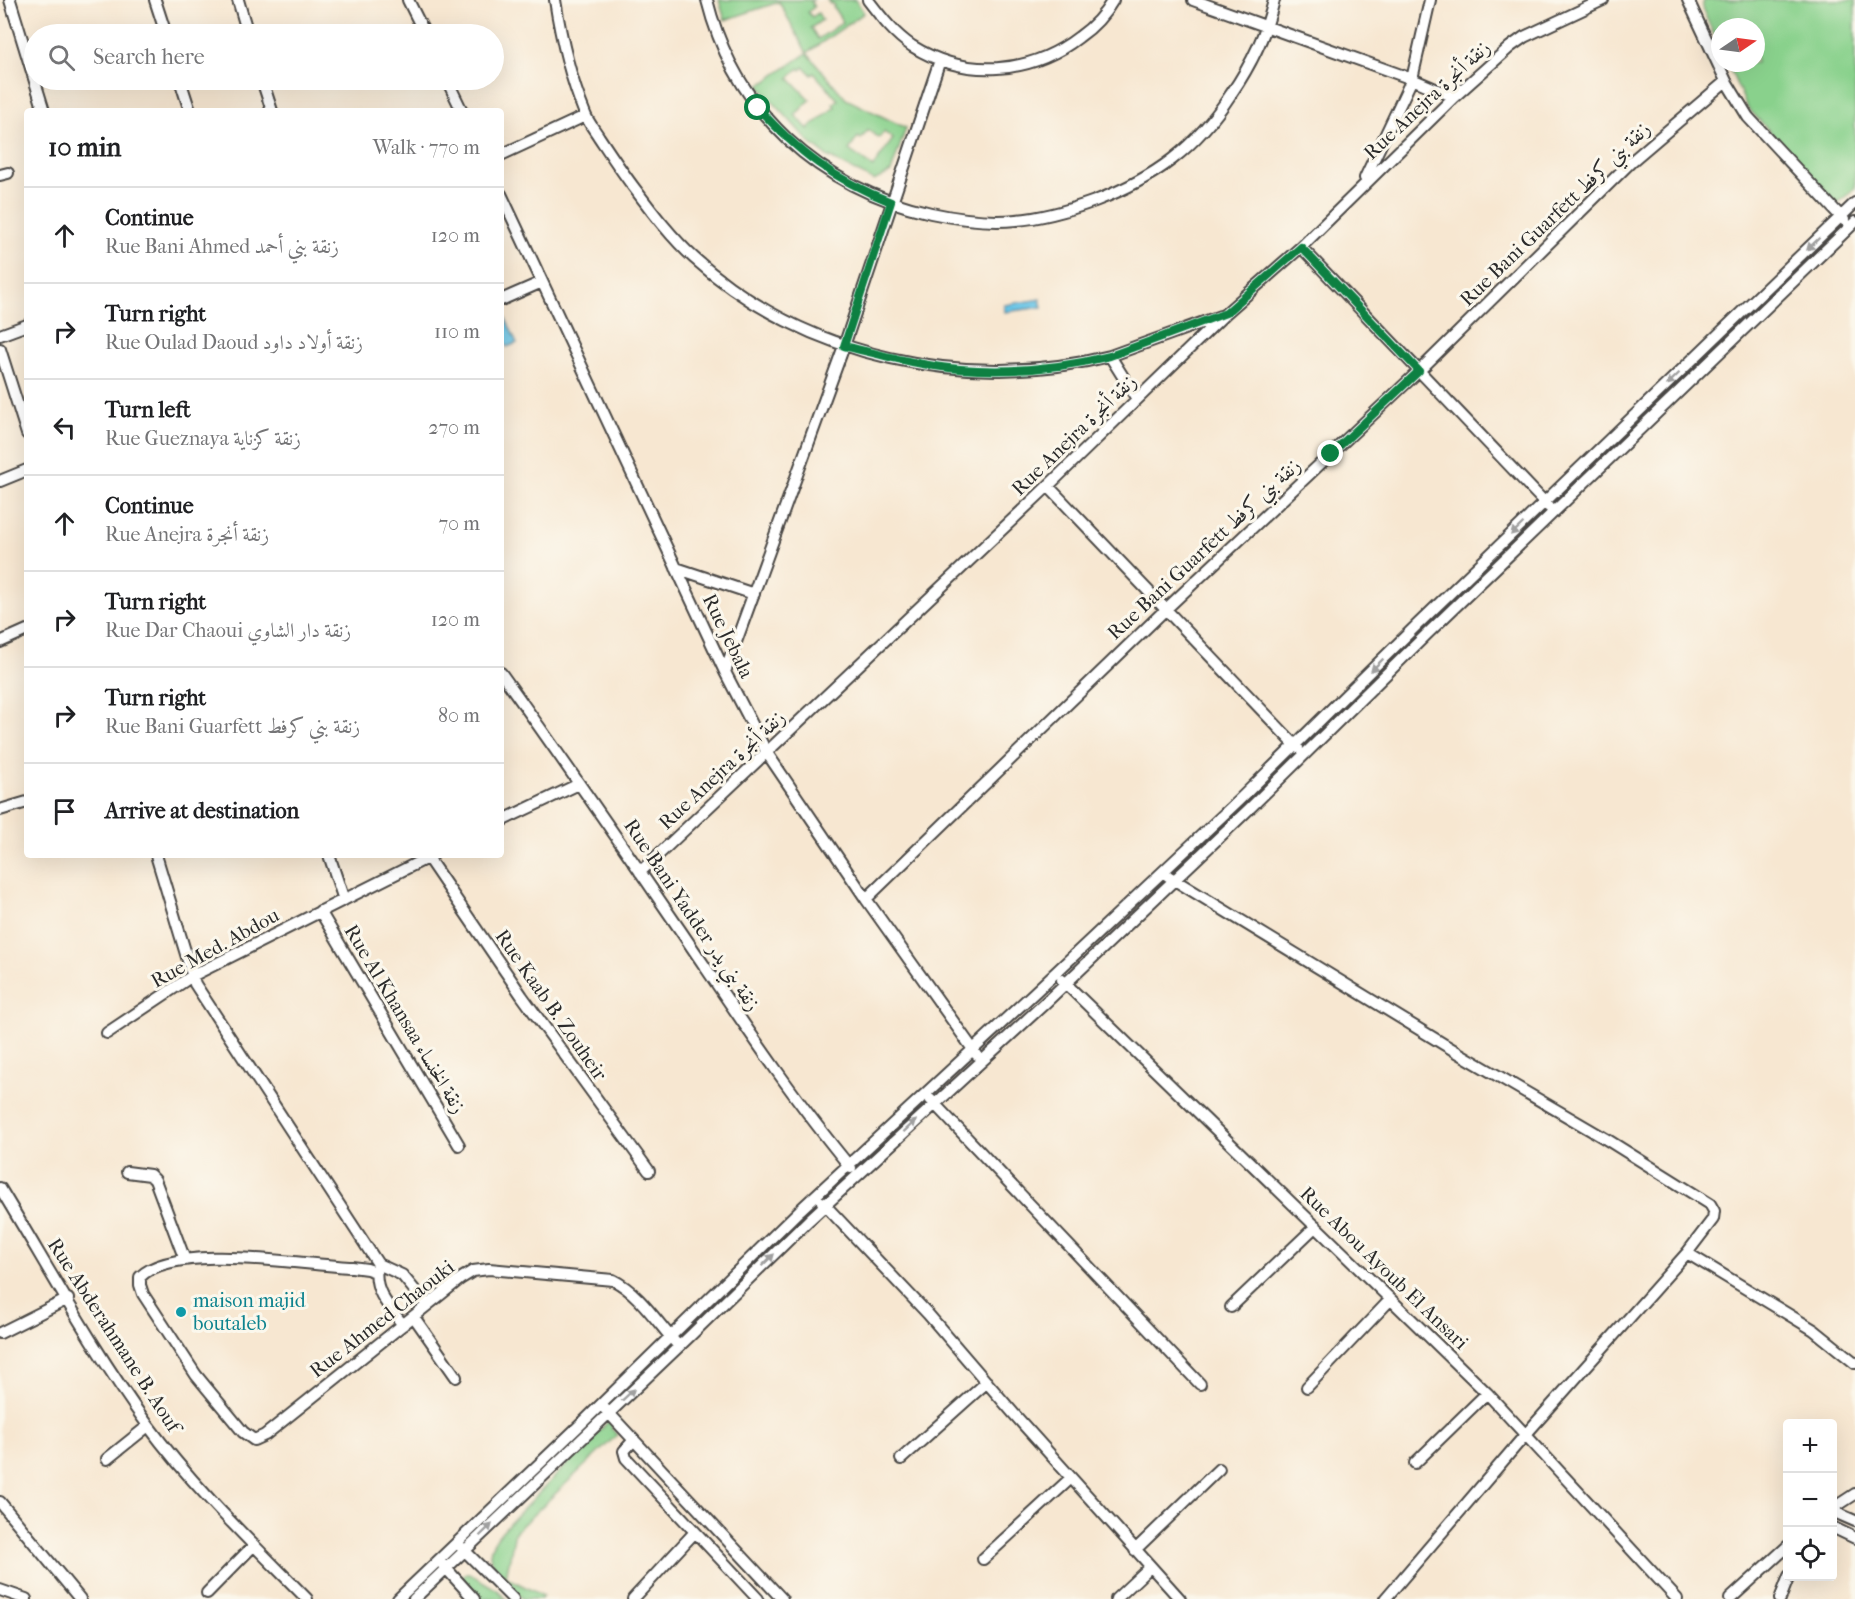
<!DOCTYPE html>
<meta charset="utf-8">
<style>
:root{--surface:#fff;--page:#f2f2f2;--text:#202124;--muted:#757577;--line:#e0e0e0}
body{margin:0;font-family:"IM FELL French Canon",Amiri,serif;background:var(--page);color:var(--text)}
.controls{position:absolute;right:18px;bottom:18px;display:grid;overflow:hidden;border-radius:6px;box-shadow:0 6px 24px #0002}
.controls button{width:54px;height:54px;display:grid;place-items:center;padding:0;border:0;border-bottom:2px solid var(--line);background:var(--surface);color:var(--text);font:30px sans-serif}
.compass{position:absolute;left:1711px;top:18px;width:54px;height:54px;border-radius:50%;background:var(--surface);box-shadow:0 6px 24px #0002;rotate:77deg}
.stop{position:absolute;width:18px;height:18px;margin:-14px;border:4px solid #0b8043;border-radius:50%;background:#fff}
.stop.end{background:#0b8043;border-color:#fff;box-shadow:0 2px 6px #0008}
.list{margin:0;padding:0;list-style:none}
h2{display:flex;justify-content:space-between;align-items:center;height:78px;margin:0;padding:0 24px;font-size:26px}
h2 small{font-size:20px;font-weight:400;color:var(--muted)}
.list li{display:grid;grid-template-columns:39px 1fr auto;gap:18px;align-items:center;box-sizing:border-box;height:96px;padding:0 24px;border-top:2px solid var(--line)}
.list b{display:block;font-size:22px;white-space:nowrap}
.list p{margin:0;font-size:20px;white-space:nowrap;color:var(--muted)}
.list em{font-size:20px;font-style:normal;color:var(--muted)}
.icon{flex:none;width:33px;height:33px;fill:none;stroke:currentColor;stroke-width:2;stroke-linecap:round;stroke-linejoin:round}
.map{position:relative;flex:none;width:1855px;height:1599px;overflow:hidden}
.search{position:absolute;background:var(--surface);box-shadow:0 6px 24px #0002;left:24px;top:24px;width:480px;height:66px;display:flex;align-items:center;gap:15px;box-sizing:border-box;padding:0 21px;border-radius:33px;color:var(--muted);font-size:22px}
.panel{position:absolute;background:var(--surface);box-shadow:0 6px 24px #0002;left:24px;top:108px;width:480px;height:750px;border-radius:6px}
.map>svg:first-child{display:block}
.green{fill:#89d18c;stroke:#5a7e5c;stroke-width:1.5;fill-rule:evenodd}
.water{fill:#69c5e7;stroke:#4a7889;stroke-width:1.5}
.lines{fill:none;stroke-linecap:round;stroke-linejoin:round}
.minor-casing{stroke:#4a4744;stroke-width:14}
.minor{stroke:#fff;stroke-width:10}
.oneway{fill:#a0a0a0}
.route{stroke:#0b8043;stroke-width:8}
.culture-dot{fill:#0f9aa8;stroke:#fbf7ec;stroke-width:2}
.labels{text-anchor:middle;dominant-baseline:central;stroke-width:6;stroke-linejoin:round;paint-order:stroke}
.street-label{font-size:20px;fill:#2b2b2b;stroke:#fbf7ec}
.culture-label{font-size:20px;fill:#0d838f;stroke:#fbf7ec;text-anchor:start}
</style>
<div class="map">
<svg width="1855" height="1599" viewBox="0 0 1855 1599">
<rect width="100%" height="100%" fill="#fbf7ec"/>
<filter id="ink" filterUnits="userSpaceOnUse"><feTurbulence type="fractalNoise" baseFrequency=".0167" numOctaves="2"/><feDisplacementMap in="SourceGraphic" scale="12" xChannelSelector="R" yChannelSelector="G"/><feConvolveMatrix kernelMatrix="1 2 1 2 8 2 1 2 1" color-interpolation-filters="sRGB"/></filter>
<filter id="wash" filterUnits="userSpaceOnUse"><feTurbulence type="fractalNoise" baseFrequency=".008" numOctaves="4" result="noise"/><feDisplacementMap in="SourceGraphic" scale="24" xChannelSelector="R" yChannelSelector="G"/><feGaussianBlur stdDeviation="1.35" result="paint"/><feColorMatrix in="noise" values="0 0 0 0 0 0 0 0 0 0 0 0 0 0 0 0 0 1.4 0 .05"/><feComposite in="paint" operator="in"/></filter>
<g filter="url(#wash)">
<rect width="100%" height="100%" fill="#f7e7d1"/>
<path class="green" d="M719,0h94l-2,2 3,5 -6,5 4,5 6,-4 4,7 -11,8 7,11 25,-17 -10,-15 1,-1 -2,-3 -2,1 -3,-4h29l8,13 -57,40 39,46 60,29 -15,44 -17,9 -47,-25 -18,-14 -50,-56 48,-33 -28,-51 -54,18zM804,67l8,8 2,-2 24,27 -5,4 2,3 -27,22 -13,-14 15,-15 -21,-22 10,-10 2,2zM868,130l11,8 5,-6 9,7 -20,28 -24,-17 9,-13 3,2z
M1704,0h151v188l-18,16 -90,-97 -20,-44h29v-36h-36v21l-18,-40z
M609,1421l4,5 -2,2 6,7 -102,97 -9,45 37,19 -2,3h-18c-9,-6 -15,-13 -21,-21 -15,-20 -17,-27 0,-47z
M466,1573h3l30,18 7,8h-25l-18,-20v-3z"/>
<path class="water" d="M1040,299l2,8 -37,5 -1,-7z
M503,313l14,30 -10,4 -6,-13v-20z"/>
</g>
<g filter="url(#ink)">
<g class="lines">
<defs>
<path id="minor" d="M10,0l34,111
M155,0l11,34
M238,0l10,34
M408,0l17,34
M555,0c6,39 15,77 30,114 3,8 9,15 14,23 12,18 23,35 36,52 18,24 37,49 59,69 111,100 273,134 416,98l110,-40
M707,0c28,112 112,188 224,213 28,6 56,10 85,7 27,-2 54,-10 79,-19 60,-23 101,-53 136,-107 20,-29 35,-59 43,-94
M868,0c13,17 26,34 44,46 53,33 118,29 167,-9 13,-9 26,-23 34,-37
M1193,0l219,79 42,18
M1688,0l38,81 22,36 96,103
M180,80l10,31
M262,80l10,31
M447,80l15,31
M501,155l84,-39
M0,175l8,-2
M1365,178l47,-99 18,-79
M501,194l224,478 42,81 99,146 111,156
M1301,247l248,260
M501,300l41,-18
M0,335l27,-10
M0,349l27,85
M1110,356l27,43
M0,481l27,-11
M1048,486l250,262
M676,568l78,26
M0,642l27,-12
M725,672l119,-326 96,-286
M501,673c60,84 119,169 177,254 56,82 110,165 173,241
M0,810l27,-8
M501,821l78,-37
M156,855l39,129 183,280
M329,855l15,45
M428,858l94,138 127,175
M640,872l408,-386 178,-173 75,-66 153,-150 56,-50 14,-10 79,-37
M1168,876l277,169 161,94 104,65 4,7 -1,8 -26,34 -161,181 -141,165
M866,899l299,-289 254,-239 213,-210 94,-80
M320,911l139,234
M1062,980l425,413 190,206
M107,1033l85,-57 241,-121
M930,1099l270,285
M127,1172l23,3 5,5 30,80
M0,1188c48,79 93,162 147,236 47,64 105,119 160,175
M822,1202l106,112 86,100 166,185
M1687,1253l127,77 41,33
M378,1264l24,11 25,30
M377,1268c-4,23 13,40 26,57
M376,1272l-9,-3 -15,-2c-48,-2 -178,-25 -212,10v8l3,9 53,81 47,57 11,8 11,-5 195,-156 13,-8 16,-2 124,11c25,12 44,42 62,62
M1231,1307l85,-81
M414,1317l42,60
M0,1333l68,-34
M1307,1387l83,-87
M605,1409l177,190
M633,1441l-9,10 2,7 132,141
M107,1459l41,-33
M901,1459l86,-77
M1415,1463l72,-70
M0,1502l80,97
M1832,1509l23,-15
M1832,1511l23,10
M1832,1527l23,11
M460,1546l53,53
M1135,1550l84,-81
M983,1559l88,-81
M443,1565l31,34
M0,1590l26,9
M207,1593l47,-48
M398,1599l182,-174 220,-215 234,-217 205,-193 180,-177 436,-420
M414,1599l275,-262 120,-117 235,-216 204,-194 180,-177 427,-411
M633,1599l62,-67
M1116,1599l34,-32
M1730,1599l58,-53
M1780,1599l9,-23"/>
</defs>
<use href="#minor" class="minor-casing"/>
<use href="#minor" class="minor"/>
</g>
<defs><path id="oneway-solid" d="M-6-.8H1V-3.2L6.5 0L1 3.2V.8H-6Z" transform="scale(1.5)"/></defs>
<g class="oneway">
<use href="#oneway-solid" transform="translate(1813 244) rotate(136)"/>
<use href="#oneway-solid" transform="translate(1673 379) rotate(136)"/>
<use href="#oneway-solid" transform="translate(1517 529) rotate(136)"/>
<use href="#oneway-solid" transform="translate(1377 665) rotate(135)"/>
<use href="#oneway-solid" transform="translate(910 1126) rotate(-43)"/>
<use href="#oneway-solid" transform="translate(768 1260) rotate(-44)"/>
<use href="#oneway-solid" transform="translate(628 1395) rotate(-43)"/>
<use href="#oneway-solid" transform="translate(486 1530) rotate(-44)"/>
</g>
</g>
<g class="lines" filter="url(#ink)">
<path class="route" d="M758,108c41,45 75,71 133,94l-47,144c38,9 77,20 116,23 50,4 102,-1 150,-13l116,-43 75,-66 118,124 -88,83"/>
</g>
<circle class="culture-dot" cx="181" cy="1312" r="6"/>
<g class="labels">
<g class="street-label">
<text transform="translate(1427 100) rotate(-43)">Rue Anejra زنقة أنجرة</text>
<text transform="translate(1555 214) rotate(-44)">Rue Bani Guarfett زنقة بني كرفط</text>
<text transform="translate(1074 435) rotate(-44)">Rue Anejra زنقة أنجرة</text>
<text transform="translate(1204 549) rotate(-43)">Rue Bani Guarfett زنقة بني كرفط</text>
<text transform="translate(728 636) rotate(64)">Rue Jebala</text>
<text transform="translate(722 770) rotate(-43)">Rue Anejra زنقة أنجرة</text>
<text transform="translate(692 915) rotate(56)">Rue Bani Yadder زنقة بني يدر</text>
<text transform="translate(215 948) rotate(-29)">Rue Med. Abdou</text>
<text transform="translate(551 1005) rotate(55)">Rue Kaab B. Zouheir</text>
<text transform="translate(405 1019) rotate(59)">Rue Al Khansaa زنقة الخنساء</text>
<text transform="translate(1384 1268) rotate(44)">Rue Abou Ayoub El Ansari</text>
<text transform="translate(382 1319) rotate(-38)">Rue Ahmed Chaouki</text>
<text transform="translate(114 1335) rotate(57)">Rue Abderahmane B. Aouf</text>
</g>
<g class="culture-label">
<text x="193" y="1300">maison majid<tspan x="193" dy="23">boutaleb</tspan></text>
</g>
</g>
</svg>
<div class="controls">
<button>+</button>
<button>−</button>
<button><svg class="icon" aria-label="locate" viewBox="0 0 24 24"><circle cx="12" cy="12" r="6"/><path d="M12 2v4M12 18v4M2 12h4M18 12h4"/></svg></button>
</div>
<svg class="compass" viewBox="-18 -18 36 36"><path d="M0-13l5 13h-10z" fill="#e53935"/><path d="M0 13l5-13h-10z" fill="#757577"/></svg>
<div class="stop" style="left:758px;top:108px"></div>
<div class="stop end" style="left:1331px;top:454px"></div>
<div class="search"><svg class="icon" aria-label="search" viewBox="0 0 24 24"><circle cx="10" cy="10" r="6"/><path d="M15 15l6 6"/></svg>Search here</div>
<section class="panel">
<h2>10 min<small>Walk · 770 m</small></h2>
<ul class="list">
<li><svg class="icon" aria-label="ahead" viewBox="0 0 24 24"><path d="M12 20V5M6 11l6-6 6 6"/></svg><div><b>Continue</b><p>Rue Bani Ahmed زنقة بني أحمد</p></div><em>120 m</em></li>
<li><svg class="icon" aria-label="right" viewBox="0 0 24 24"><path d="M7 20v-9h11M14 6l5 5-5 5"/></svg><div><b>Turn right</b><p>Rue Oulad Daoud زنقة أولاد داود</p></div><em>110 m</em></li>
<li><svg class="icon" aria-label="left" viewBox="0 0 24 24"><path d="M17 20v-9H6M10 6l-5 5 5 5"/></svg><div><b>Turn left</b><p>Rue Gueznaya زنقة كزناية</p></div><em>270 m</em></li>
<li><svg class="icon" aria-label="ahead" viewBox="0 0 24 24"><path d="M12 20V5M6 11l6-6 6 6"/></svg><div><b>Continue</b><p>Rue Anejra زنقة أنجرة</p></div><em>70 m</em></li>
<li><svg class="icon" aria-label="right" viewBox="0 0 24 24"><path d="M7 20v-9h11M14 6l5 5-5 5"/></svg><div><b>Turn right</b><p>Rue Dar Chaoui زنقة دار الشاوي</p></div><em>120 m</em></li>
<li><svg class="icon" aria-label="right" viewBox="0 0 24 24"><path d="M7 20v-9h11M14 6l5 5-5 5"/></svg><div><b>Turn right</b><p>Rue Bani Guarfett زنقة بني كرفط</p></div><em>80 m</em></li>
<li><svg class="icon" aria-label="arrive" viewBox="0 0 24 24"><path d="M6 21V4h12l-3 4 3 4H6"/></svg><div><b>Arrive at destination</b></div></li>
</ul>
</section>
</div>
